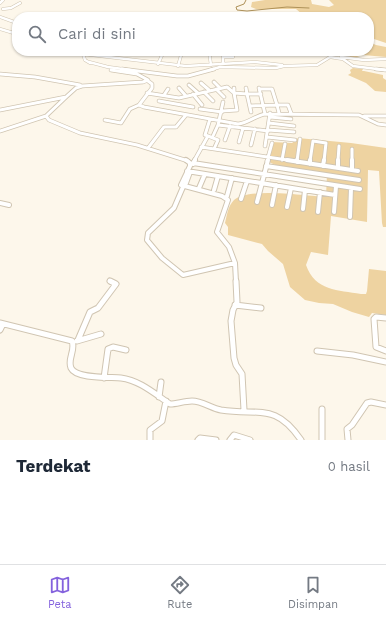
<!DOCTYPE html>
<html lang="id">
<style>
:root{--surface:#fff;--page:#f2f2f3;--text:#1f2937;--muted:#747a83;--line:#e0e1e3;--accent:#8462dd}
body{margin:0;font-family:"Work Sans",sans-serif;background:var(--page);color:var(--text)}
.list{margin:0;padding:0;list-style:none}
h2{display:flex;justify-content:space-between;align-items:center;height:52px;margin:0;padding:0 16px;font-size:17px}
h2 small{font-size:13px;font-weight:400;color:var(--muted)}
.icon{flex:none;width:22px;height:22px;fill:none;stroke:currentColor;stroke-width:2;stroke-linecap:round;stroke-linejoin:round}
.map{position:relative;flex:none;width:386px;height:440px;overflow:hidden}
.search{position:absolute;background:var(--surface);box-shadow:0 1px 3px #0004;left:12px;right:12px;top:12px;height:44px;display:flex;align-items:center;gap:10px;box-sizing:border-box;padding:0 14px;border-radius:16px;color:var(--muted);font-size:15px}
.sheet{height:124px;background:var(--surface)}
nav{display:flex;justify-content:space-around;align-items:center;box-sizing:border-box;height:56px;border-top:1px solid var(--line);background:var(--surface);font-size:11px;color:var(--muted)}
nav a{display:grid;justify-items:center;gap:2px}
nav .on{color:var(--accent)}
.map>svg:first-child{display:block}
.green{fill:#eed3a1}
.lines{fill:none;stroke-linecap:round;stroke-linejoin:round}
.stream{stroke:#ae9158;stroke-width:1}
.minor-far3-casing{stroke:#d0c5b2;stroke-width:3.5}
.minor-far2-casing{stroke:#d0c5b2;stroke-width:4.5}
.minor-far1-casing{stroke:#d0c5b2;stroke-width:6}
.minor-casing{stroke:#d0c5b2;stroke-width:7}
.minor-far3{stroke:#fff;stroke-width:2.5}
.minor-far2{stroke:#fff;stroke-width:3}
.minor-far1{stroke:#fff;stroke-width:4}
.minor{stroke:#fff;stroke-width:5}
</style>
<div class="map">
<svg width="386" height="440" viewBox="0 0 386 440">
<rect width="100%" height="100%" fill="#fdf7eb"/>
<path class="green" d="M265,0h46l1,4 17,3 5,-2 -5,-5h57v43l-12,-4 -5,-5v-17h-114l13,-5 34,2 -6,-5h-40l-5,-2 1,-5z
M369,42l7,3 10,2v10l-23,-2 -9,3 -11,-3 -1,-4h27z
M353,68l10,1 -1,2h2l19,4v3l3,2v12l-11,-1 -9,-8 -18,-8 3,-2 -1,-3z
M298,138l53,5 35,5v79h-3l-1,-4 -3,-52 -11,-1 -1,52 -36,-6 -3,39 -17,-3 -5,13c9,26 32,25 55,29h5l1,-3 2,-22 17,2v44l-14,-2 -3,4 -17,-5 -19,-8 -14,-1 -14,-3 -15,-13 -7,-23 -15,-13 -6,-7 -34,-9v-8l-3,-4c2,-8 3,-17 9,-23 14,-13 72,-4 92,-3l1,-23c-16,-3 -50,-3 -61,-15l6,-17 20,1z"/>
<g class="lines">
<path class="stream" d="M246,0l-2,4 -8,3 1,3 10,1 40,-4 22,1"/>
<defs>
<path id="minor-far3" d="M0,3l3,-3
M3,9l8,-1 9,-5
M0,17l17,6
M0,29l17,5
M64,51l19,3 2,6 5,3
M209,51l2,14
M223,51v13
M83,54l103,12 69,-4 27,3
M98,55l5,-4
M223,57h10
M341,57l23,3 22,-1
M89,62l19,5 22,3
M158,64l6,-13
M178,66l4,-14 2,-1
M210,70l10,-3 56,1 8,-2 33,-1 13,-8 13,2 10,7 32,4"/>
<path id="minor-far2" d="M122,69l55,7h11l26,-7
M376,69l10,1
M0,74l35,3 45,8
M148,81l4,3v4l-13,17 5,2 94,17c10,-1 17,-8 27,-10l94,1 19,9 8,1
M214,82l6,6
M201,83l8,7
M189,85l9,8
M179,88l7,8
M234,88v5l13,1 4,18
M246,88l1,6h14
M259,88l6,26
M216,89l8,8
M260,89h12l5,16h11l3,8
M204,92l9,9
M147,93l32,5 48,-11 7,6 3,17 -15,1
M193,94l9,11
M164,95l4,-6
M66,97l-20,19 3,4 31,13 57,12 51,16
M159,101l34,6
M223,102l-5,23 50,6
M250,106l27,-1 2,8
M200,109l22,3
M0,110l66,-13 10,-9 6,-2 61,-4 5,-2 -11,-6 -26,-4
M364,116h22
M270,117l21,2
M105,120l16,3 9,-14 9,-4
M269,123l25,3
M268,130l26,2
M0,131l46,-15
M208,136l10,4 -4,9
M213,136l5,-11
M267,137l28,3
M225,140l5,-14
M313,141l13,2 -2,18
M239,142l4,-14
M251,145l4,-16
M265,146l5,-33
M201,147l93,14
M148,148l16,-21h12l10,-12
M352,149v12
M282,160l3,-16
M194,161l14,-25 -3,-1 5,-16
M267,161l5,-18
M297,161l3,-22
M310,161l3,-20
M338,161l1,-15"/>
<path id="minor-far1" d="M186,160l4,3v3l-9,19 41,11 6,4 -11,32 12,15 6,16 1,19
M287,160l71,11
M352,160v10
M297,162v-2
M193,163l167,26
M193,164l2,-4
M310,164v-4
M266,166l93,14
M323,166l1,-6
M338,168v-8
M187,171l148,24
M186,183l4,-11
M183,187l-9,21 -26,25 -1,7 15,18 21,17 52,-12
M199,188l6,-14
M214,190l4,-14
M227,196l5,-18
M241,199l6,-18
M257,202l11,-42
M0,203l9,2
M272,205l4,-20
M287,207l4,-19
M303,209l2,-19
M318,212l2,-20
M334,212l2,-26
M350,217l1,-29
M110,281l2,1"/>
<path id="minor" d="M236,281l1,21 -4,8 -2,11 3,37 2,7 6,9 2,36
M235,305l26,3
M386,318l-10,-1 -2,2 2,28 10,4
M0,323l72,18c4,9 -5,18 -1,27 5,11 39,9 50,10 18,2 34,16 49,26 7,0 14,-3 22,-3 10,0 19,7 29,9 38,6 54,-8 80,30
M0,330l3,-6
M78,340l12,-28 8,-4 18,-24 -6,-3
M77,341l24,-7
M317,351l36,4 33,7
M104,378l4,-29 5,-2 13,3
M159,397l2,-15
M322,409v31
M150,440v-10l12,-9 4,-20
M198,440l2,-2 16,2
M230,440l4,-5 16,5
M348,440l-1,-11 5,-4 15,-22 4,-1 15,3"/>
</defs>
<use href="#minor-far3" class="minor-far3-casing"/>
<use href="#minor-far2" class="minor-far2-casing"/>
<use href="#minor-far1" class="minor-far1-casing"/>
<use href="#minor" class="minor-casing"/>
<use href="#minor-far3" class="minor-far3"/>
<use href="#minor-far2" class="minor-far2"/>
<use href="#minor-far1" class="minor-far1"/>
<use href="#minor" class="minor"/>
</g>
</svg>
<div class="search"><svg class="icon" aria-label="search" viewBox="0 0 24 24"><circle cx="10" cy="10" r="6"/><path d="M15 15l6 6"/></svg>Cari di sini</div>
</div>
<section class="sheet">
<h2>Terdekat<small>0 hasil</small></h2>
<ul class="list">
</ul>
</section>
<nav>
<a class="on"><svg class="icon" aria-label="map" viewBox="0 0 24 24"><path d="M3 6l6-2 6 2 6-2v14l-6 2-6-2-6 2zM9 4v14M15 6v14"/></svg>Peta</a>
<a><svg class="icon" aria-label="directions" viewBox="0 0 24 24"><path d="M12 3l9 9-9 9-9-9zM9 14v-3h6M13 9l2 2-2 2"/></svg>Rute</a>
<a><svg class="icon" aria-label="saved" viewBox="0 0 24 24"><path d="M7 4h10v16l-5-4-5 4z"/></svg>Disimpan</a>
</nav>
